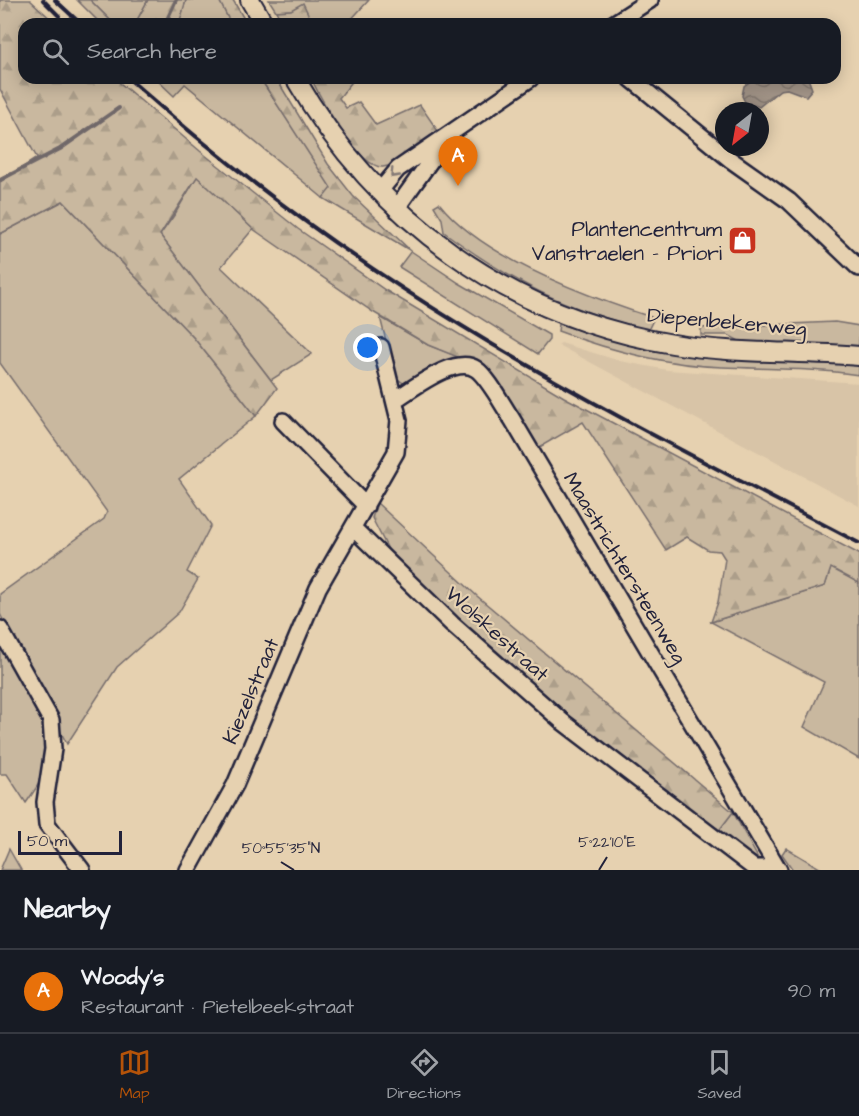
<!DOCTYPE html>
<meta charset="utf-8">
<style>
:root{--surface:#171b24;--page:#242831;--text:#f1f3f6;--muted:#9ea1a6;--line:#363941;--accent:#b45309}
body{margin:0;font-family:"Architects Daughter",sans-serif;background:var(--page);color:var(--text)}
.compass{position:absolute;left:715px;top:102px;width:54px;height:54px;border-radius:50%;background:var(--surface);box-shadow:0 3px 15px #0003;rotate:211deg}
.scale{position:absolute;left:18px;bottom:15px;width:104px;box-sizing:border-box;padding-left:6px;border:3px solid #22223b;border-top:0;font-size:16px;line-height:21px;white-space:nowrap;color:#22223b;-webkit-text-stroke:4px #e6d1b0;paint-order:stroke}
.you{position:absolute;left:368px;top:348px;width:21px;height:21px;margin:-15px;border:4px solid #fff;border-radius:50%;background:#1a73e8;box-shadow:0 0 0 9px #1a73e833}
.badge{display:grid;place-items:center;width:39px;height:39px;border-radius:50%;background:var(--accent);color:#fff;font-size:20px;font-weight:700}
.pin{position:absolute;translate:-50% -50px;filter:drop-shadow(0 2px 3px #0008)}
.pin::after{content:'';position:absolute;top:32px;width:21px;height:18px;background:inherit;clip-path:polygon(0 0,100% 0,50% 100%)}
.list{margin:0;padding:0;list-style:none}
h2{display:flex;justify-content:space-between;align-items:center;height:78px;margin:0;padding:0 24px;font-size:26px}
h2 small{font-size:20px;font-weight:400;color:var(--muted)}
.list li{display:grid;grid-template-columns:39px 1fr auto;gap:18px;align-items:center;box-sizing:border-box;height:84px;padding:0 24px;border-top:2px solid var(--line)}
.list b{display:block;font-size:22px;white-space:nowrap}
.list p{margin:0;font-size:20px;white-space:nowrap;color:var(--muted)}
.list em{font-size:20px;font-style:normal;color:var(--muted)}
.icon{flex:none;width:33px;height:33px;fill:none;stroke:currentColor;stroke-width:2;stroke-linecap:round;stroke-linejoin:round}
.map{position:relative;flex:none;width:859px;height:870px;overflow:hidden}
.search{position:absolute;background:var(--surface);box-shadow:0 3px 15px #0003;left:18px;right:18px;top:18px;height:66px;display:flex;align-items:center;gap:15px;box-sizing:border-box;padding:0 21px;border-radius:18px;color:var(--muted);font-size:22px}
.sheet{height:162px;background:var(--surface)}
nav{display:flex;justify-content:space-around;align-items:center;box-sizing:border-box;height:84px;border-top:2px solid var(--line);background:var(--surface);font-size:16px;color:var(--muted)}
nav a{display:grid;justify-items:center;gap:3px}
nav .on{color:var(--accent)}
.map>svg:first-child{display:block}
.built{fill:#d8c4a7}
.grass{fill:#c9b89f;stroke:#766d6d;stroke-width:1.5}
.forest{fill:url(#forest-firs);stroke:#766d6d;stroke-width:1.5}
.water{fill:url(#water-waves);stroke:#6f6769;stroke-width:1.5}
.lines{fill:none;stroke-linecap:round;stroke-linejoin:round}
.stream{stroke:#6f6769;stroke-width:4}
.minor-casing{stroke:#22223b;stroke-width:20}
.major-casing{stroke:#22223b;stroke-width:22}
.minor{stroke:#e6d1b0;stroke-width:15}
.major{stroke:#e6d1b0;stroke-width:18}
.rail{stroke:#22223b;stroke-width:4}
.oneway{stroke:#847a76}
.ticks{fill:none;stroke:#22223b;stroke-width:2}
.labels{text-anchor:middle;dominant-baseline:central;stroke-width:4.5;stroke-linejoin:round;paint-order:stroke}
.poi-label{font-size:21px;fill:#22223b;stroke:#e6d1b0;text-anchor:end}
.street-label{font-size:21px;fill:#22223b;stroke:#e6d1b0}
.ticks-label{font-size:15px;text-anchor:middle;fill:#22223b;stroke:#e6d1b0;stroke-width:4.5;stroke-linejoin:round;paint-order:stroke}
</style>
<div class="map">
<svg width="859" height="870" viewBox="0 0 859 870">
<defs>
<pattern id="forest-firs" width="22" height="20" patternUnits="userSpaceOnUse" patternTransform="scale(1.5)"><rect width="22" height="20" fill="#c9b89f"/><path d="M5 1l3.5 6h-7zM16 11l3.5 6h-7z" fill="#ac9e8a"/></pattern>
<pattern id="water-waves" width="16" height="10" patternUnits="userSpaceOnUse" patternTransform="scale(1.5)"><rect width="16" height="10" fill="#a39588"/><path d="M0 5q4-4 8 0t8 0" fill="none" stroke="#847970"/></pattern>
</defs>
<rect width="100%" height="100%" fill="#e6d1b0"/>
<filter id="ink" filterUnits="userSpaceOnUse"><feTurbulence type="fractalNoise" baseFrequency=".0167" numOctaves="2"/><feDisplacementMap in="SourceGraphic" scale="12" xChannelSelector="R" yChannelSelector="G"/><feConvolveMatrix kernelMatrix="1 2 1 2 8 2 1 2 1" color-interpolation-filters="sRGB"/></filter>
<g filter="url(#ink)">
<path class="built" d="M561,343l59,18 47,9 192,13v123l-301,-161z"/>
<path class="grass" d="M90,0h58l-13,24h-21z
M186,0h33l12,24h-52z
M269,0h100l-22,24h-27l-29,-14 -15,1z
M155,78h105l72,110 -9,10 -138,-114 -11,12z
M197,176l56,53 -32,38 91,87 -41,26 -111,-145 15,-21z
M63,201l131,137 62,78 -77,63 32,46 -24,47 11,7 -19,33 -62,55 -50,77 -67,-130v-20l104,-75 3,-7 -107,-149v-129z
M439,203c42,54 150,94 215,115l-6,12c-83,-21 -135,-47 -204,-98l-2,-13 -8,-13z
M411,251l48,32 90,52v5l-11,14 -139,-87z
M380,317l48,28 39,15 -61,25 -11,-8z
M835,322l24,4v22l-118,-6 -13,-7h-27v-7z
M559,324l59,18 73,13 168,10v10c-45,-7 -91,-6 -137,-8 -57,-2 -111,-16 -164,-36z
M831,567l28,16v176l-55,-32 20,-45 -113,-60 114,-36z
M0,643c23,40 60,84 43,132 -4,10 -11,19 -17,28l-19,-29h-7z
M733,812l26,48 -4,1 -38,-28z
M9,849l12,21h-21z"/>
<path class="forest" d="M0,0h30l26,24h-32v54h90l86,73 98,78 87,61 179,107 295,157v29l-28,-15 -6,18 -114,36 7,-20 7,-43 -5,-8 -12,-1 -21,-13 -21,13 -83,-128 -45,26 -38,-62 -15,-18 -57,-23 -55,-33 -120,-83 -56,-52 -37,58 117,153 -21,28 -62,-78 -131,-137 -63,33v-52l37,-24 -37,-69z
M77,0h13l24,24h-13z
M148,0h38l-7,24h-44z
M219,0h14l14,24h-16z
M303,3l7,15 10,6h-37l-7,-13 15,-1z
M260,78h16l52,86 25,32 58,55 -88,-53 8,-10z
M311,78h44l-16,20 7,10 13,-6 17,23 44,-20 20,29c-16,10 -38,30 -57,33 -24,2 -63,-70 -72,-89z
M377,503l100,93 256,216 -16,21 -149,-116 -137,-123 -41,-41 -18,-35z
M786,848l37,22h-30l-11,-16z"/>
<path class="water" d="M755,78h53l4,11 -6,7 -19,-7 -7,1 -21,17 -14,-5 -3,-6 2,-10z"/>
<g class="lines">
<path class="stream" d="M165,24l11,-24
M0,180l60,-31 59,-41"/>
<defs>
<path id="minor" d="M613,24l37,-24
M630,78l101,82 58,41 70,67
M379,192l19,-23 133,-91
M396,209l45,-63
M396,399c18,-11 60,-44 80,-30 12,8 27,37 36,50l267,451
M283,421l83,85
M354,529l98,95 111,98 191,146h24
M0,629l51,91 2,29 -8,53 2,22 35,46
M188,870l47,-85 83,-197 78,-136 3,-32 -18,-73"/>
<path id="major" d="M250,0l14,24
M295,78c82,142 214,239 378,266 61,10 124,7 186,12"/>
</defs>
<use href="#minor" class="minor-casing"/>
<use href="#major" class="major-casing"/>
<use href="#minor" class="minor"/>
<use href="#major" class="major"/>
<path class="rail" d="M43,0l16,16
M55,0l26,24
M128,78c103,92 216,176 334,248 128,79 264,147 397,217"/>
</g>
<defs><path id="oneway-chevron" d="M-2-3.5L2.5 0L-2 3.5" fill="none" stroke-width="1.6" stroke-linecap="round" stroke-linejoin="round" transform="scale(1.5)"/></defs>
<use class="oneway" href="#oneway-chevron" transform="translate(394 174) rotate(134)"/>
</g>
<path class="ticks" d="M281,862l13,8M599,870l8,-13"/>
<defs>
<symbol id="shop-square" viewBox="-11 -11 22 22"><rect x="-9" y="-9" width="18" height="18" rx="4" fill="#c8321e" stroke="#e6d1b0"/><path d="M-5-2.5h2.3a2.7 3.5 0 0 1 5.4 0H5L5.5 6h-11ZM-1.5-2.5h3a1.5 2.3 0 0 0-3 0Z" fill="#fff"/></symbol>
</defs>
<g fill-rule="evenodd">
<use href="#shop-square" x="726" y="224" width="33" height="33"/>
</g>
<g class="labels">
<g class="poi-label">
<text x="722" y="229">Plantencentrum<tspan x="722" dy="24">Vanstraelen - Priori</tspan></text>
</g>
<g class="street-label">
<text transform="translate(727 322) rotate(5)">Diepenbekerweg</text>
<text transform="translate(625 568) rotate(59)">Maastrichtersteenweg</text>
<text transform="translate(497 634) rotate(42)">Wolskestraat</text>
<text transform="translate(251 691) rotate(-67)">Kiezelstraat</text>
</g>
</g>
<g class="ticks-label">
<text x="607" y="847">5°22'10"E</text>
<text x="281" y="853">50°55'35"N</text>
</g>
</svg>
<svg class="compass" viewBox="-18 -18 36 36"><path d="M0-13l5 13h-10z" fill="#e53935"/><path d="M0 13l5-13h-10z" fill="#9ea1a6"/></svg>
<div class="scale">50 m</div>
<div class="you"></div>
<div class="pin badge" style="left:458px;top:186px;background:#e8710a">A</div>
<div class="search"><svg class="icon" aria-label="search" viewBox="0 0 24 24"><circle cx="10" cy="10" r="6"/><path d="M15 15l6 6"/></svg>Search here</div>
</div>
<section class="sheet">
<h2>Nearby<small></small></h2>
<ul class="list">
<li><span class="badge" style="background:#e8710a">A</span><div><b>Woody's</b><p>Restaurant · Pietelbeekstraat</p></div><em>90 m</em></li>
</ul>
</section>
<nav>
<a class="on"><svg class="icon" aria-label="map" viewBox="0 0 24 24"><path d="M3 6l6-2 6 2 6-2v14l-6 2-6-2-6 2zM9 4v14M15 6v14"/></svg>Map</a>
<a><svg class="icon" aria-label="directions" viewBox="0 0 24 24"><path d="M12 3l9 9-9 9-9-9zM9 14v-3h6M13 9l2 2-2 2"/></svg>Directions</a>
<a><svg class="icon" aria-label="saved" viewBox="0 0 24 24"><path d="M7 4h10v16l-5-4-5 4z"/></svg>Saved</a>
</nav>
